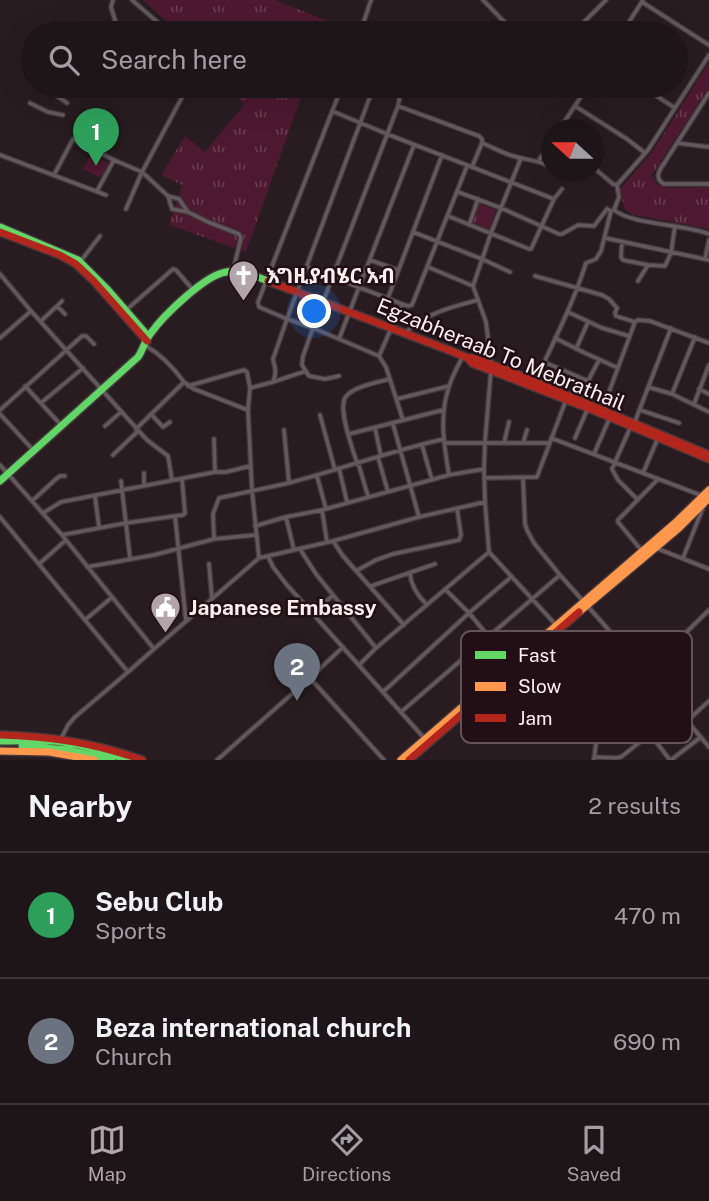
<!DOCTYPE html>
<meta charset="utf-8">
<style>
:root{--surface:#1e1518;--page:#2b2225;--text:#f1f3f6;--muted:#a19fa2;--line:#3c3437;--accent:#b2a4a8}
body{margin:0;font-family:"Public Sans","Noto Sans Ethiopic",sans-serif;background:var(--page);color:var(--text)}
.compass{position:absolute;left:541px;top:119px;width:63px;height:63px;border-radius:50%;background:var(--surface);box-shadow:0 7px 28px #0002;rotate:291deg}
.you{position:absolute;left:315px;top:312px;width:24px;height:24px;margin:-18px;border:5px solid #fff;border-radius:50%;background:#1a73e8;box-shadow:0 0 0 10px #1a73e833}
.badge{display:grid;place-items:center;width:46px;height:46px;border-radius:50%;background:var(--accent);color:#fff;font-size:23px;font-weight:700}
.pin{position:absolute;translate:-50% -58px;filter:drop-shadow(0 2px 4px #0008)}
.pin::after{content:'';position:absolute;top:37px;width:24px;height:21px;background:inherit;clip-path:polygon(0 0,100% 0,50% 100%)}
.list{margin:0;padding:0;list-style:none}
h2{display:flex;justify-content:space-between;align-items:center;height:91px;margin:0;padding:0 28px;font-size:30px}
h2 small{font-size:23px;font-weight:400;color:var(--muted)}
.list li{display:grid;grid-template-columns:46px 1fr auto;gap:21px;align-items:center;box-sizing:border-box;height:126px;padding:0 28px;border-top:2px solid var(--line)}
.list b{display:block;font-size:26px;white-space:nowrap}
.list p{margin:0;font-size:23px;white-space:nowrap;color:var(--muted)}
.list em{font-size:23px;font-style:normal;color:var(--muted)}
.icon{flex:none;width:38px;height:38px;fill:none;stroke:currentColor;stroke-width:2;stroke-linecap:round;stroke-linejoin:round}
.map{position:relative;flex:none;width:709px;height:760px;overflow:hidden}
.search{position:absolute;background:var(--surface);box-shadow:0 7px 28px #0002;left:21px;right:21px;top:21px;height:77px;display:flex;align-items:center;gap:18px;box-sizing:border-box;padding:0 24px;border-radius:38px;color:var(--muted);font-size:26px}
.sheet{height:343px;background:var(--surface)}
nav{display:flex;justify-content:space-around;align-items:center;box-sizing:border-box;height:98px;border-top:2px solid var(--line);background:var(--surface);font-size:19px;color:var(--muted)}
nav a{display:grid;justify-items:center;gap:4px}
nav .on{color:var(--accent)}
.map>svg:first-child{display:block}
.grass{fill:url(#grass-tufts)}
.pitch{fill:#4d1930}
.lines{fill:none;stroke-linecap:round;stroke-linejoin:round}
.street-casing{stroke:#41363a;stroke-width:6}
.fast-casing{stroke:#41363a;stroke-width:10}
.slow-casing{stroke:#41363a;stroke-width:10}
.jam-casing{stroke:#41363a;stroke-width:10}
.street{stroke:#63585c;stroke-width:3.5}
.fast{stroke:#63d668;stroke-width:7}
.slow{stroke:#ff974d;stroke-width:7}
.jam{stroke:#b3261e;stroke-width:7}
.labels{text-anchor:middle;dominant-baseline:central;stroke-width:5;stroke-linejoin:round;paint-order:stroke}
.poi-label{font-size:21px;font-weight:bold;fill:#fdeef2;stroke:#220f16;text-anchor:start}
.street-label{font-size:21px;fill:#fdeef2;stroke:#220f16}
.key{fill:#220f16;stroke:#645258;stroke-width:2}
.key-label{font-size:19px;fill:#fdeef2}
</style>
<div class="map">
<svg width="709" height="760" viewBox="0 0 709 760">
<defs>
<pattern id="grass-tufts" width="24" height="20" patternUnits="userSpaceOnUse" patternTransform="scale(1.75)"><rect width="24" height="20" fill="#4d1930"/><path d="M3 7l-1-3M5 7V3M7 7l1-3M15 17l-1-3M17 17v-4M19 17l1-3" fill="none" stroke="#683b4e"/></pattern>
</defs>
<rect width="100%" height="100%" fill="#281c20"/>
<path class="grass" d="M143,0h132l53,21 -5,12h-144z
M709,62v25l-57,88 5,9 10,4 42,-1v42l-79,-15 -6,-6 -4,-19 33,-38z
M235,86h70l-59,166 -77,-27 13,-40 -21,-10 24,-39 20,16 38,-46z
M477,203l19,7 -7,19 -19,-6z"/>
<path class="pitch" d="M91,154l18,9 -8,15 -18,-9z"/>
<g class="lines">
<defs>
<path id="street" d="M113,0l-2,7 8,26
M132,0l38,33
M483,0l32,33
M642,2l67,43
M360,33l11,-33
M573,33l33,-33
M622,33l21,-33
M709,55l-61,95 -31,35 2,12 -5,13c19,15 70,14 95,24
M55,86l2,10 10,7
M374,86l-87,233 26,9 85,-222 81,30 3,3v4c10,4 20,10 31,13 16,5 23,3 38,11
M641,86l34,22
M709,93l-46,72c-5,7 -8,14 1,19h45
M30,103l18,9 15,3
M398,106l2,-10 8,-10
M575,106l52,33 18,14
M332,111l55,23 167,65
M559,130l29,-44
M677,143l32,4
M0,155l106,40
M539,160l13,-19
M472,167l10,-24
M594,168l19,16 4,1
M54,175l19,-36 41,21 28,12 46,-86
M97,191l17,-31
M458,192l43,16 58,26h3l16,-9 16,1 13,-17
M168,196l11,3 9,13
M126,209l16,-37 26,24 4,13 16,3 20,10 31,12 2,4 -8,33
M448,216l81,33h2l23,-50 8,-10
M469,225l9,-26
M413,232l69,27 28,13
M605,238l104,22
M622,242l-1,15 2,3 25,5 17,1 6,-13 4,-27
M705,259l4,-19
M370,260l28,10
M80,262l20,-26
M307,267l95,37 6,2 4,-1 55,-139
M428,267l45,19
M0,274l31,37
M535,276l67,19 7,4 8,9 -2,5 1,3 19,6 3,-2 12,1 59,22
M638,281l10,-16
M388,298l54,-143
M57,306l5,-5
M125,311l48,-42 3,1 18,21
M568,312l34,16 27,8
M41,321l16,-15 8,8
M405,334c14,-19 50,-28 73,-34
M0,338l31,-27 116,129 21,16 4,24
M555,338l30,15 33,15
M339,339l75,-194
M576,349l12,-27
M379,356l23,-52
M544,362l44,19 11,-21
M491,363l-5,-41 -13,-36 18,-53 30,-75
M491,370l-6,72 -1,27 1,33 4,50 67,73
M339,376l-14,3 -16,-3 -7,-11 1,-9 10,-28 66,28 7,11 17,53
M184,382l10,7 54,21 4,80 7,68
M273,382l33,-11
M535,382c18,-39 38,-78 51,-119l10,-4 5,-8 10,-40 -4,-2
M25,386l37,40
M188,386l56,-16 3,2 3,16 -2,22
M648,387l24,7 37,18
M250,388l23,-6c4,-10 2,-14 0,-23l14,-40 -28,-12 -1,-5 84,-216
M699,389l10,5
M672,394l23,-57
M397,399l52,-13
M41,403l42,-35
M694,404l15,-39
M0,410l82,-74h4l8,8
M640,410l39,13
M603,412l3,-12 29,-78
M0,414l34,37
M151,414l12,13 7,-5
M320,415l15,55
M393,424l26,93
M634,424l37,-96
M105,426l16,-14
M631,426l-19,43 6,11 20,20
M375,428l6,28
M136,429l48,-47c-11,-15 -22,-27 -38,-36
M349,434l94,-24
M551,438l152,58
M575,438l13,-30
M214,439l1,33
M444,443h104
M504,443l5,-21
M523,443l4,-13
M422,445l10,35
M594,454l16,-37
M113,455l25,-24
M378,457l10,35
M0,465l62,70 92,114 105,-91 74,-17 86,-24 66,-15
M339,468l8,34
M144,473v13
M643,473l15,-35
M449,475c-5,-29 -10,-60 0,-88 3,-11 9,-21 14,-31
M317,476l9,33
M485,478l52,-1 29,-77
M523,478l2,46 2,6 7,13 26,32 86,97 63,75
M121,481l9,77
M289,483c52,-14 102,-32 155,-44
M95,496l4,31
M368,496l-9,-30 -2,-3c-4,-13 -19,-53 -12,-65 6,-11 33,-16 45,-19
M32,501l24,-22 4,-3h5
M322,510l5,32
M43,513l18,-11 154,-30h11l24,-6
M175,516l8,-1 2,-2 -3,-34
M0,517l128,155 26,-23
M286,517l8,33
M255,526l31,-9 36,-7 127,-35 35,-6
M62,535l64,-12 49,-7 11,105
M214,538l-1,-24 6,-16 70,-15 -5,-53
M333,541l10,15 61,69
M656,548l53,21
M300,549l16,25 60,74
M642,551l-24,-29v-2l40,-41
M268,556l5,11 14,18 138,154
M683,558l21,-53
M39,564l27,-24
M209,564l3,34
M87,567l67,-12 60,-16 41,-4
M356,571l20,-11 17,-6 66,-14 2,-5 -4,-27
M410,574c1,12 8,22 17,31
M371,586l64,-22
M445,589l24,24 42,50
M312,614l21,-19
M85,620l26,-22
M359,665l17,-17 113,-96
M646,672l63,-62
M310,678l74,82
M383,692l86,-79 42,-36
M543,697l16,17 38,8
M401,712l159,-137
M523,714l91,-79
M596.5 723a5.5 5.5 0 1 1 11 0a5.5 5.5 0 1 1-11 0Z
M604,718l5,-50
M687,721l22,-20
M607,727l43,5
M536,732l23,-18
M650,734l20,26
M61,739l7,-14 7,-8 53,-45
M594,757l22,1 5,-1 58,-46
M217,760l93,-82 33,-31
M594,760l4,-33
M671,760l30,-23"/>
<path id="fast" d="M0,227l78,33 30,30 40,46
M0,481l138,-124c5,-7 7,-17 13,-24 12,-17 54,-58 75,-61 13,-3 29,4 42,9
M0,741c21,0 42,-2 62,1 23,3 45,10 66,18
M22,746l46,4 44,10"/>
<path id="slow" d="M579,612l100,-84 30,-30
M0,751l49,1 45,8
M401,760l274,-237 34,-33"/>
<path id="jam" d="M0,232l60,23 16,9 17,16 54,61
M268,281l183,70 17,7 4,5 116,45 121,51
M468,358h5l34,12 202,85
M0,735c49,1 95,8 142,25
M409,760l170,-148"/>
</defs>
<use href="#street" class="street-casing"/>
<use href="#fast" class="fast-casing"/>
<use href="#slow" class="slow-casing"/>
<use href="#jam" class="jam-casing"/>
<use href="#street" class="street"/>
<use href="#fast" class="fast"/>
<use href="#slow" class="slow"/>
<use href="#jam" class="jam"/>
</g>
<defs>
<symbol id="church-pin" viewBox="-11 -11 22 30"><path d="M0 17L-7.5 6A9.5 9.5 0 1 1 7.5 6Z" fill="#b2a4a8" stroke="#220f16"/><path d="M-1.2-6h2.4v3.5h3.3v2.4h-3.3V6h-2.4V-.1h-3.3v-2.4h3.3Z" fill="#fff"/></symbol>
<symbol id="civic-pin" viewBox="-11 -11 22 30"><path d="M0 17L-7.5 6A9.5 9.5 0 1 1 7.5 6Z" fill="#b2a4a8" stroke="#220f16"/><path d="M-.6-6.5H3V-4.5H.6V-3L4-1V1h2V6H-6V1h2V-1L-.6-3ZM-1.2 2.5V6h2.4V2.5Z" fill="#fff"/></symbol>
</defs>
<g fill-rule="evenodd">
<use href="#church-pin" x="226" y="258" width="35" height="47"/>
<use href="#civic-pin" x="148" y="590" width="35" height="47"/>
</g>
<g class="labels">
<g class="poi-label">
<text x="266" y="275">እግዚያብሄር አብ</text>
<text x="189" y="607">Japanese Embassy</text>
</g>
<g class="street-label">
<text transform="translate(501 354) rotate(22)">Egzabheraab To Mebrathail</text>
</g>
</g>
<rect x="461" y="631" width="231" height="112" rx="10" class="key"/>
<rect x="475" y="651" width="31" height="8" fill="#63d668"/>
<rect x="475" y="682" width="31" height="9" fill="#ff974d"/>
<rect x="475" y="714" width="31" height="8" fill="#b3261e"/>
<g class="key-label">
<text x="518" y="662">Fast</text>
<text x="518" y="693">Slow</text>
<text x="518" y="725">Jam</text>
</g>
</svg>
<svg class="compass" viewBox="-18 -18 36 36"><path d="M0-13l5 13h-10z" fill="#e53935"/><path d="M0 13l5-13h-10z" fill="#a19fa2"/></svg>
<div class="you"></div>
<div class="pin badge" style="left:96px;top:166px;background:#2e9e5b">1</div>
<div class="pin badge" style="left:297px;top:701px;background:#6b7280">2</div>
<div class="search"><svg class="icon" aria-label="search" viewBox="0 0 24 24"><circle cx="10" cy="10" r="6"/><path d="M15 15l6 6"/></svg>Search here</div>
</div>
<section class="sheet">
<h2>Nearby<small>2 results</small></h2>
<ul class="list">
<li><span class="badge" style="background:#2e9e5b">1</span><div><b>Sebu Club</b><p>Sports</p></div><em>470 m</em></li>
<li><span class="badge" style="background:#6b7280">2</span><div><b>Beza international church</b><p>Church</p></div><em>690 m</em></li>
</ul>
</section>
<nav>
<a class="on"><svg class="icon" aria-label="map" viewBox="0 0 24 24"><path d="M3 6l6-2 6 2 6-2v14l-6 2-6-2-6 2zM9 4v14M15 6v14"/></svg>Map</a>
<a><svg class="icon" aria-label="directions" viewBox="0 0 24 24"><path d="M12 3l9 9-9 9-9-9zM9 14v-3h6M13 9l2 2-2 2"/></svg>Directions</a>
<a><svg class="icon" aria-label="saved" viewBox="0 0 24 24"><path d="M7 4h10v16l-5-4-5 4z"/></svg>Saved</a>
</nav>
